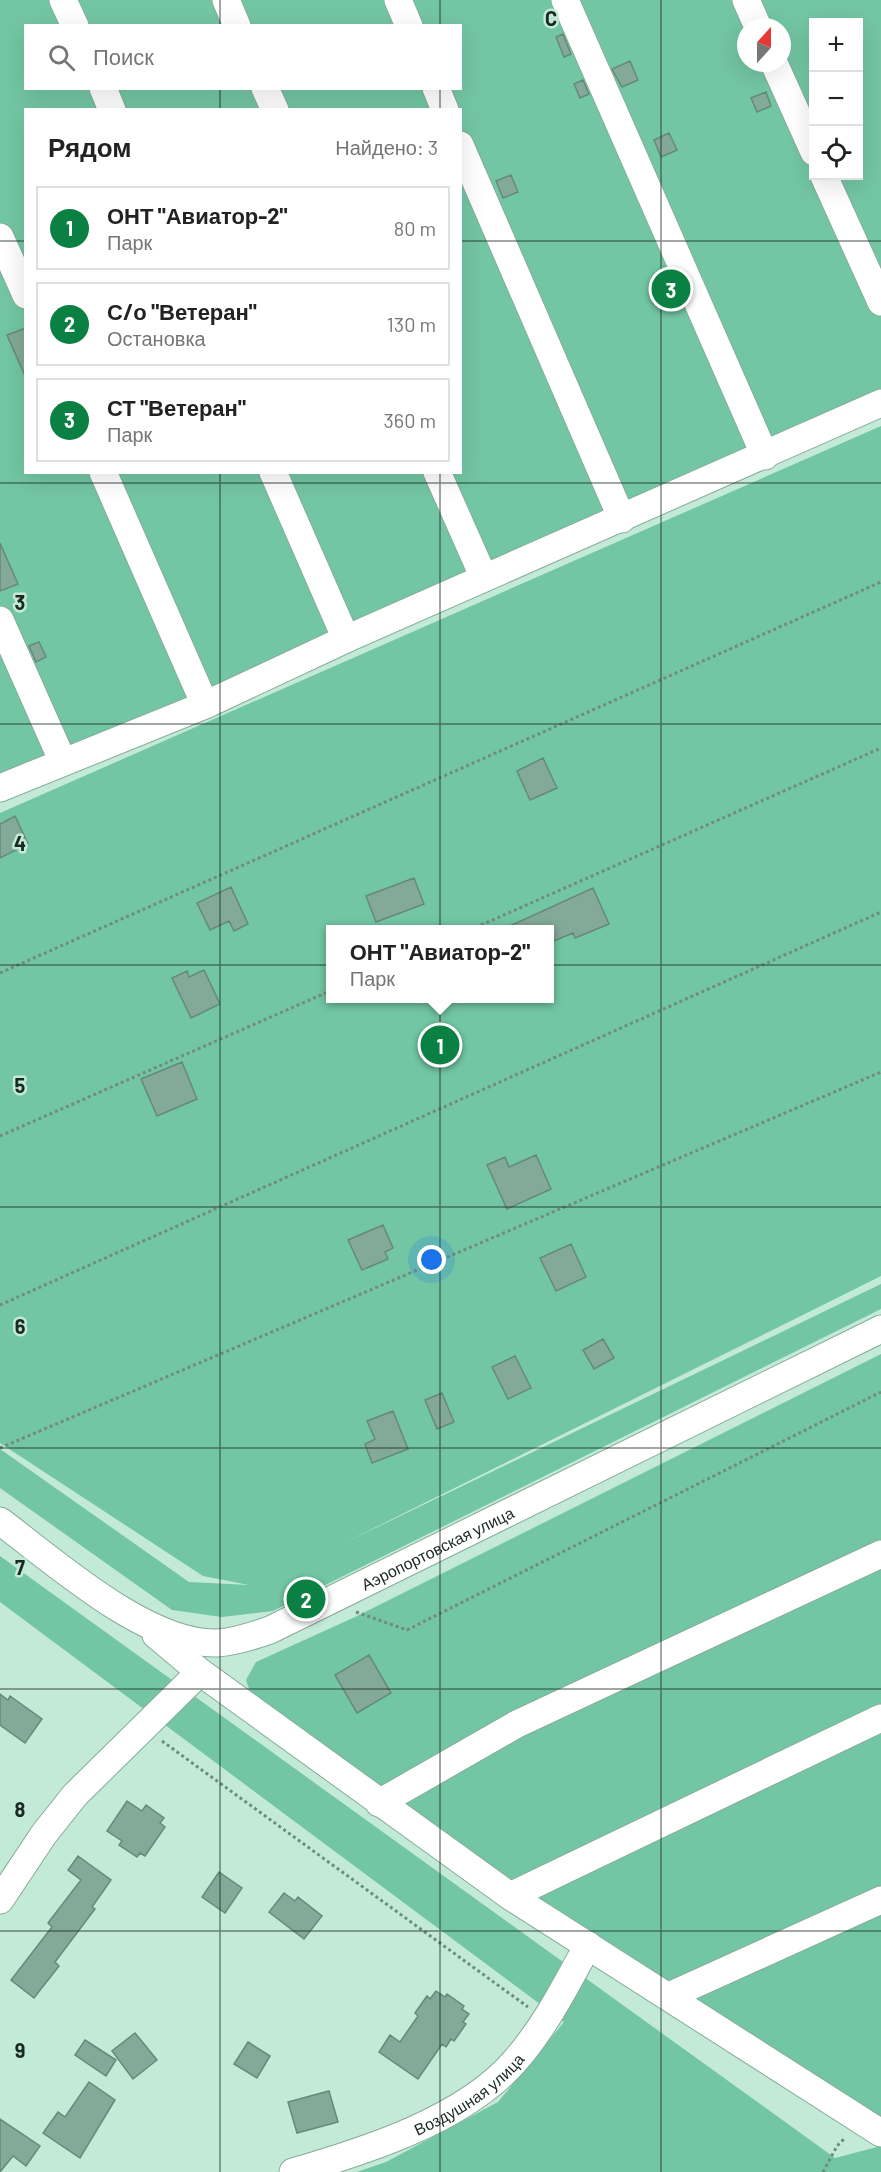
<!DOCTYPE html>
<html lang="ru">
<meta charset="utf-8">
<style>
:root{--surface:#fff;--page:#f2f2f2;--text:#222;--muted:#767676;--line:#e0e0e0;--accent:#0b8043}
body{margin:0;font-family:Barlow,sans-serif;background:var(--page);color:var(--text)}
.controls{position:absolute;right:18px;top:18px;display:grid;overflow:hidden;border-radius:0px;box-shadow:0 6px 24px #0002}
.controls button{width:54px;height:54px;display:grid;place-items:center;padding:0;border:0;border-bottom:2px solid var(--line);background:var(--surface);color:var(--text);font:30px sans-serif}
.compass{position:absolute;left:737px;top:18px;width:54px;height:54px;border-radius:50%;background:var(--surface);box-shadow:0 6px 24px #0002;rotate:21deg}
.you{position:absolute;left:432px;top:1260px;width:21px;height:21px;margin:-15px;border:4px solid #fff;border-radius:50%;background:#1a73e8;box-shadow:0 0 0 9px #1a73e833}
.badge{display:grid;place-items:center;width:39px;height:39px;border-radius:50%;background:var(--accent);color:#fff;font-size:20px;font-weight:700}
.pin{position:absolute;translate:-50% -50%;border:3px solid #fff;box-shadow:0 2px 6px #0006}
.popup{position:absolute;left:326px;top:925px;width:228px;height:78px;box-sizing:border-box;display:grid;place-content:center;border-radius:0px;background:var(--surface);filter:drop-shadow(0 2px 4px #0005);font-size:20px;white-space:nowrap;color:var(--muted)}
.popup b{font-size:22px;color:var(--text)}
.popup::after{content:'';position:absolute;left:50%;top:100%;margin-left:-12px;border:12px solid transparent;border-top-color:var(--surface)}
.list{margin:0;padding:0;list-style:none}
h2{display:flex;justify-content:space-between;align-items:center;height:78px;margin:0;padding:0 24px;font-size:26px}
h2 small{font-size:20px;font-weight:400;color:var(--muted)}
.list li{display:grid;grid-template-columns:39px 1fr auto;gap:18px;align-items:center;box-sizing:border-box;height:84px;margin:0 12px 12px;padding:0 12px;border:2px solid var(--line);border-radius:0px}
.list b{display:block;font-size:22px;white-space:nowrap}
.list p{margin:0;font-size:20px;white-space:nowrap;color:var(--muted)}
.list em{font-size:20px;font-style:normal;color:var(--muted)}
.icon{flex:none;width:33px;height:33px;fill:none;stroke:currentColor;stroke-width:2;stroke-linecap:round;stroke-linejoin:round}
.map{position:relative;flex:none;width:881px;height:2172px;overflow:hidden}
.search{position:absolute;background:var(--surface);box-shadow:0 6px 24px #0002;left:24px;top:24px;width:438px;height:66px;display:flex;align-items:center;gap:15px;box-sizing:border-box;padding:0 21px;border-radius:0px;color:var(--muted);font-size:22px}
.panel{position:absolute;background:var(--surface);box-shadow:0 6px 24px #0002;left:24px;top:108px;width:438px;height:366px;border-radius:0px}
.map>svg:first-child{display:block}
.green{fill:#73c6a4;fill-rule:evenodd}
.building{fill:#83a998;stroke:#658a79;stroke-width:1.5}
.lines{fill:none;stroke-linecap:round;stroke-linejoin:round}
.minor-casing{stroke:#86ac9b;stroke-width:29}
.path{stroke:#718c7f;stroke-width:3;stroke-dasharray:3 3;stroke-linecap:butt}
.minor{stroke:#fff;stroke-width:27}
.grid{fill:none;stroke:#1a2922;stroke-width:1.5;stroke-opacity:0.55}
.labels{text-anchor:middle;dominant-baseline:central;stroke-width:5;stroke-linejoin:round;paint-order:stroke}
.street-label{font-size:16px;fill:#1a2922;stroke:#c2ead7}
.grid-label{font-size:20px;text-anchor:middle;font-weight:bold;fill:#1a2922;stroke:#c2ead7;stroke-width:5;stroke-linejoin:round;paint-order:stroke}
</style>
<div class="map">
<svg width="881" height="2172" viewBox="0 0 881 2172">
<rect width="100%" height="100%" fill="#c2ead7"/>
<path class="green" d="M0,0h881v402l-881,387zM814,22h44v154h-44zM26,26h434v62h-434zM746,27h36v36h-36zM26,110h434v362h-434z
M881,426v850l-541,269 541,-261v25l-608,302 -51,6 -50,-7 -172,-122v-39l189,133 60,3 -46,-9 -203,-133v-630zM330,930h220v68h-220z
M881,1354v769l-63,-16 -566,-410 -6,-17 10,-18 99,-45z
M0,1556l835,602 46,-12v26h-524l29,-10 112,-60 66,-80 -564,-420z"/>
<path class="building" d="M563,34l8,20 -7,3 -8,-20z
M630,61l8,19 -16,7 -10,-18z
M583,80l6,14 -9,4 -6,-14z
M766,92l5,14 -14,6 -6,-14z
M669,133l8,17 -16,7 -7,-17z
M511,175l7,17 -15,6 -7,-17z
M26,328v50l-19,-43z
M0,543l18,41 -18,7z
M39,642l7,15 -10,5 -7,-16z
M543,758l14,30 -27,12 -13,-29z
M15,816l13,28 -28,14v-34z
M414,878l10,26 -48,18 -10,-26z
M231,887l17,37 -14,7 -5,-10 -19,9 -13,-27z
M593,888l16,36 -34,14 -2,-5 -24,10v-13h-48z
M204,970l16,34 -29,14 -19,-40 15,-7 2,6z
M182,1062l15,37 -40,17 -16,-37z
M536,1155l15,34 -44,20 -20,-44 18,-8 4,10z
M383,1225l10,23 -8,4 3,7 -26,11 -14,-30z
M571,1244l15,33 -30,14 -16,-33z
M603,1339l11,19 -20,11 -11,-19z
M515,1356l16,32 -23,11 -16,-32z
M442,1393l12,29 -17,7 -12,-29z
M393,1411l15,38 -36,14 -7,-19 10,-5 -8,-18z
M369,1655l22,38 -34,20 -22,-38z
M0,1694l8,6 2,-4 32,23 -17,24 -25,-18z
M127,1801l15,10 4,-6 18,13 -4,5 5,4 -20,29 -5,-3 -3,4 -18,-12 3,-4 -15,-10z
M78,1856l33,24 -19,27 3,2 -40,53 4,4 -25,32 -23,-18 41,-53 -4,-4 33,-43 -13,-10z
M219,1872l23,16 -17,25 -23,-16z
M284,1893l11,8 3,-4 24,19 -18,23 -35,-27z
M436,1991l9,6 2,-3 17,12 -2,3 7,5 -6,8 3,2 -12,17 -3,-2 -5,8 -4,-3 -24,35 -39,-27 11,-17 10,7 18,-26 -3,-3 12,-17 3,3z
M135,2033l22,27 -24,19 -21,-28z
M85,2040l31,20 -10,16 -31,-21z
M248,2042l22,14 -13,22 -23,-14z
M89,2082l26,18 -35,58 -37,-25 15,-21 7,5z
M329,2091l9,31 -41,11 -9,-31z
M0,2119l40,27 -14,20 -13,-10 -13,16z"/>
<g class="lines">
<defs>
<g id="minor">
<path d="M63,0l12,26"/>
<path d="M226,0l11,26"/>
<path d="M398,0l11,26"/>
<path d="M565,0l200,456"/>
<path d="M746,0l12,27"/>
<path d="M774,63l40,89"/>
<path d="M103,88l9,22"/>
<path d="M265,88l10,22"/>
<path d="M436,88l9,22"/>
<path d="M460,145l162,374"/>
<path d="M824,176l57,126"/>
<path d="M0,237l26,58"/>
<path d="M103,472l102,233"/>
<path d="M273,472l73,167"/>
<path d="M437,472l47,106"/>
<path d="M0,620l63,142"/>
<path d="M0,788l205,-83 141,-66 535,-236"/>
<path id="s1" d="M0,1521c55,41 147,124 217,122 18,-1 36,-7 53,-13l611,-301"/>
<path d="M156,1635l44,37 310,224 371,237"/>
<path d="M379,1803l138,-79 364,-170"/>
<path d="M510,1896l371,-178"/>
<path d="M0,1900l44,-66 31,-39 125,-123"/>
<path d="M669,1996l212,-96"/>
<path id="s2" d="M293,2172c72,-21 171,-52 222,-111 30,-34 51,-76 73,-116"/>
</g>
</defs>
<use href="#minor" class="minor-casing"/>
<path class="path" d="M470,930l411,-182
M0,973l881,-391
M0,1136l330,-145
M0,1305l881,-393
M0,1448l881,-376
M356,1612l51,18 474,-238
M162,1741l366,266
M823,2172l14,-26 8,-8"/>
<use href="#minor" class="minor"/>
</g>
<path class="grid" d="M220,0v26M440,0v26M661,0v2172M220,88v22M440,88v22M0,241h26M460,241h421M220,472v1700M440,472v1700M0,483h881M0,724h881M0,965h881M0,1207h881M0,1448h881M0,1689h881M0,1931h881"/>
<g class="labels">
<g class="street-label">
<text stroke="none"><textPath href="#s1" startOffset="494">Аэропортовская улица</textPath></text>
<text stroke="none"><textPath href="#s2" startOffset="194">Воздушная улица</textPath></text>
</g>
</g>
<g class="grid-label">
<text x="551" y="26">C</text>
<text x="20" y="610">3</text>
<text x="20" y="851">4</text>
<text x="20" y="1093">5</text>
<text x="20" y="1334">6</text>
<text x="20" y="1575">7</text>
<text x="20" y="1817">8</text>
<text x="20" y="2058">9</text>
</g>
</svg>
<div class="controls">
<button>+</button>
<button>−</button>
<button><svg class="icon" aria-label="locate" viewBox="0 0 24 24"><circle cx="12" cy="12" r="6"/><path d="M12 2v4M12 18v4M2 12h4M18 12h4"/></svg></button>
</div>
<svg class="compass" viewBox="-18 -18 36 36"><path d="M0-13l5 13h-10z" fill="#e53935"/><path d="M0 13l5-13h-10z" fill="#767676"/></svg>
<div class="you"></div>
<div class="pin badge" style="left:440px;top:1045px">1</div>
<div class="popup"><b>ОНТ &quot;Авиатор-2&quot;</b>Парк</div>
<div class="pin badge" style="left:306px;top:1599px">2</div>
<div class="pin badge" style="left:671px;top:289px">3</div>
<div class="search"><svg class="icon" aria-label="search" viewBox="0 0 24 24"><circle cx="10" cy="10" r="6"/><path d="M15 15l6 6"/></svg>Поиск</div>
<section class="panel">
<h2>Рядом<small>Найдено: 3</small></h2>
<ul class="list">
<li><span class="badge">1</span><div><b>ОНТ &quot;Авиатор-2&quot;</b><p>Парк</p></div><em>80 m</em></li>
<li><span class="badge">2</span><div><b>С/о &quot;Ветеран&quot;</b><p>Остановка</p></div><em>130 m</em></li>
<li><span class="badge">3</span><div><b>СТ &quot;Ветеран&quot;</b><p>Парк</p></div><em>360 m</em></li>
</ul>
</section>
</div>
